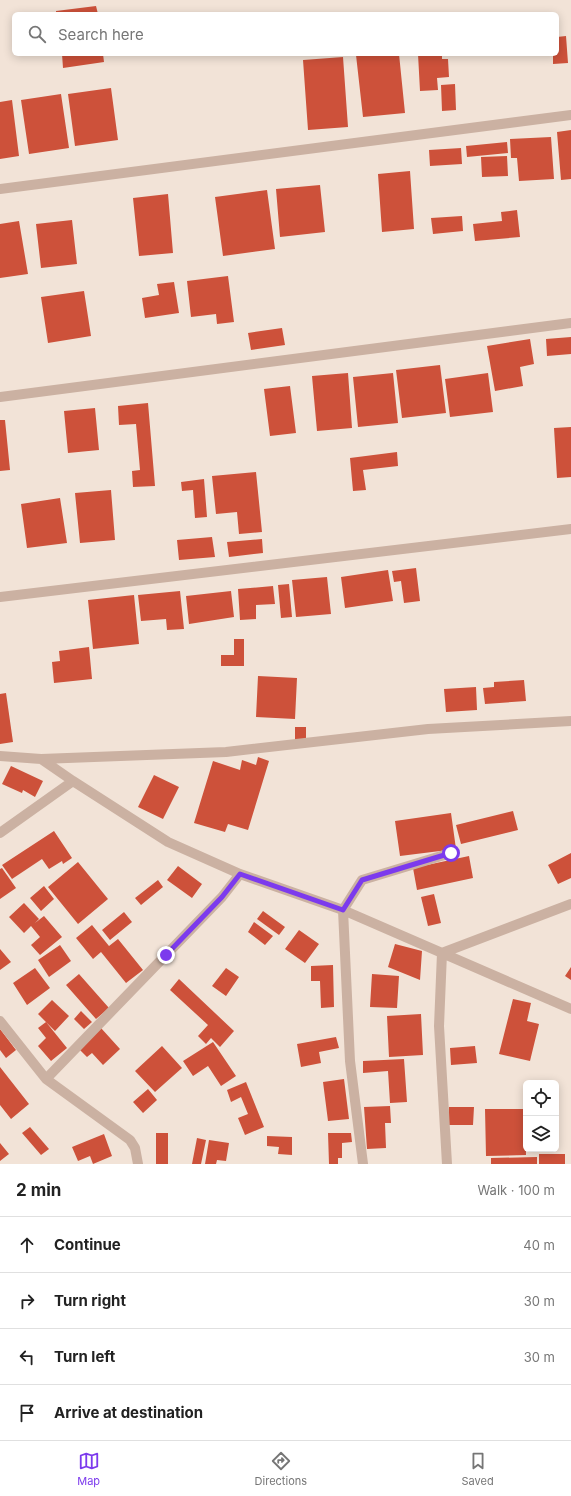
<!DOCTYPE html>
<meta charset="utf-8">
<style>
:root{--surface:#fff;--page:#f2f2f2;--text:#222;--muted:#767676;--line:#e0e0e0;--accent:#7c3aed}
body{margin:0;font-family:Inter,sans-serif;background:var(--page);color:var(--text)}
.controls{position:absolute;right:12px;bottom:12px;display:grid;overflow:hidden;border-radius:6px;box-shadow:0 2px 10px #0003}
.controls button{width:36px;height:36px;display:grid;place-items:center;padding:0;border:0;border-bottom:1px solid var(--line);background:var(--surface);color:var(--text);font:20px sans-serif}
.stop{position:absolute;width:12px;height:12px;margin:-9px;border:3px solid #7c3aed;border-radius:50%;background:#fff}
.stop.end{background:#7c3aed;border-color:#fff;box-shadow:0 1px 4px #0008}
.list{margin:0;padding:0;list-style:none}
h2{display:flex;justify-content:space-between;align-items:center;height:52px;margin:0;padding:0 16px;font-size:17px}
h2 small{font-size:13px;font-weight:400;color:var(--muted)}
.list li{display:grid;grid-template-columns:26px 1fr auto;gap:12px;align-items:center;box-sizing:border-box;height:56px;padding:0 16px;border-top:1px solid var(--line)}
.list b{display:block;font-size:15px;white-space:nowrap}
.list em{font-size:13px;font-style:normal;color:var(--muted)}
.icon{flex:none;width:22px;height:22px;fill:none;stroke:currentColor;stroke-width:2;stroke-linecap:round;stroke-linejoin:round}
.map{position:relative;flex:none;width:571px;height:1164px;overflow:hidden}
.search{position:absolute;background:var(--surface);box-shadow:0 2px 10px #0003;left:12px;right:12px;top:12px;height:44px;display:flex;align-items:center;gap:10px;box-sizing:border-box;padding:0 14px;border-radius:6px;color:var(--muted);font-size:15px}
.sheet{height:276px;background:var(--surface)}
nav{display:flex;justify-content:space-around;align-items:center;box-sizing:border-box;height:56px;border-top:1px solid var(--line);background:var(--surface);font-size:11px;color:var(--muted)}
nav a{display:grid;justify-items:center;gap:2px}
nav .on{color:var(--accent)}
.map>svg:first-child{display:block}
.building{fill:#cd513a}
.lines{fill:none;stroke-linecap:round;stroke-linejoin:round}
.minor{stroke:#cbb1a2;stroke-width:10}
.route{stroke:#7c3aed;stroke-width:5}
</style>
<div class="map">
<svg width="571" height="1164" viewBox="0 0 571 1164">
<rect width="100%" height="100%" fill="#f2e3d7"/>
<path class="building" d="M96,6l2,8h-42v-3z
M566,36l2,27 -15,1v-10h4v-17z
M62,54h41l1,8 -41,6z
M361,54h38l6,59 -42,4 -7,-62z
M418,54h24v5h6l1,18 -12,1 1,12 -18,1z
M343,57l5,70 -40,3 -5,-70z
M455,84l1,26 -14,1 -1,-26z
M111,88l7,52 -43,6 -7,-52z
M61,94l8,54 -40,6 -8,-54z
M12,100l7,56 -19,3v-57z
M571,130v49l-10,1 -4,-48z
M551,137l3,42 -35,2 -2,-23h-6l-1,-19z
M507,142l1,11 -41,4 -1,-11z
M461,148l1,16 -32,2 -1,-16z
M507,156l1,20 -26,1 -1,-20z
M410,171l4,58 -32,3 -4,-58z
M320,185l5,47 -45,5 -4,-48z
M267,190l8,59 -52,7 -8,-59z
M168,194l5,59 -34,3 -6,-58z
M517,210l3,27 -45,4 -2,-17 29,-3 -1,-9z
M462,216l1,15 -30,3 -2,-16z
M72,220l5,44 -36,4 -5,-44z
M19,221l9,53 -28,4v-54z
M228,276l6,46 -17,2 -1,-10 -25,3 -4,-36z
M174,282l5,31 -34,5 -3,-20 17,-3 -2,-11z
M84,291l7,45 -43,7 -7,-46z
M282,328l3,17 -34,5 -3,-17z
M571,337v17l-24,2 -1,-17z
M530,339l4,25 -14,3 3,19 -28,5 -8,-45z
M440,365l6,48 -44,5 -6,-48z
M348,373l4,55 -35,3 -5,-55z
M393,373l5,50 -40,4 -5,-50z
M488,373l5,39 -43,5 -5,-38z
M290,386l6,47 -26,3 -6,-47z
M148,403l7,83 -22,1 -1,-16 8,-1 -4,-46 -17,1 -1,-19z
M95,408l4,42 -31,3 -4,-42z
M0,420h5l5,50 -10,1z
M571,427v50l-14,1 -3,-50z
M397,452l1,14 -35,4 3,20 -13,1 -3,-33z
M256,472l6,60 -23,2 -2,-22 -21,2 -4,-38z
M204,479l3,38 -12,1 -2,-28 -11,1 -1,-9z
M111,490l4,50 -35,3 -5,-50z
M60,498l7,45 -40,5 -6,-44z
M212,537l3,20 -36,3 -2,-20z
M262,539l1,14 -34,4 -2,-15z
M416,568l4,33 -16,2 -3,-22 -7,1 -2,-11z
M388,570l5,31 -48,7 -4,-31z
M327,577l4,37 -35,3 -4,-37z
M289,584l3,33 -11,1 -3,-33z
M273,586l2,18 -19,1v14l-16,1 -2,-31z
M180,591l4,38 -17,1 -1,-11 -25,2 -3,-26z
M231,591l3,26 -45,7 -3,-28z
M134,595l5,49 -46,5 -5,-49z
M234,639h10v27h-23v-11h13z
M89,647l3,32 -38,4 -2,-21 8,-1 -1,-10z
M258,676l39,2 -2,41 -39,-2z
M524,680l2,21 -41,3 -2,-16 11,-1v-5z
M476,687l1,23 -31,2 -2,-23z
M6,693l7,49 -13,2v-50z
M295,727h11v13h-11z
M258,757l11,4 -21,69 -20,-6 -3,8 -31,-9 19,-62 27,9 2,-10 14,5z
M11,766l32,15 -8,16 -12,-7 -1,3 -20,-9z
M154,775l25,12 -16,32 -25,-12z
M513,811l5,19 -57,14 -5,-19z
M451,813l5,36 -56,7 -5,-35z
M54,831l18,27 -9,6 -1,-3 -13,8 -7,-10 -30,20 -10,-14z
M571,853v25l-13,6 -10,-19z
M469,856l4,22 -56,12 -4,-22z
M78,862l30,37 -30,25 -30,-37z
M178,866l24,18 -10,14 -25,-18z
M2,868l14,20 -16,11v-30z
M158,880l5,7 -22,18 -6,-7z
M44,886l10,13 -13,12 -11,-13z
M434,894l7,29 -13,3 -7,-29z
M24,903l15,16 -4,4 9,-7 18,21 -22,18 -9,-10 9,-8 -9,-11 -7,7 -15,-16z
M263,911l22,16 -6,8 -22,-16z
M124,912l8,10 -22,18 -8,-10z
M254,922l19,14 -8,9 -17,-13z
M92,925l17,21 9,-7 25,31 -17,13 -25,-31 -8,7 -17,-21z
M299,930l20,14 -14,19 -20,-14z
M395,944l27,7 -2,29 -32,-13z
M60,945l11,16 -22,16 -11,-17z
M0,949l11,13 -11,8z
M333,965l1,42 -13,1 -1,-27h-9v-15z
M571,967v13l-6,-4z
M35,968l15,20 -23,17 -14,-22z
M226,968l13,9 -13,19 -14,-10z
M79,974l30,34 -13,11 -30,-34z
M372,974l27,2 -2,32 -27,-1z
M179,979l55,52 -14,16 -9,-9 -5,6 -8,-8 10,-11 -38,-35z
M513,999l18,4 -4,18 12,3 -9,37 -31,-7z
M52,1000l17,16 -14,15 -17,-17z
M81,1011l11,11 -8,7 -10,-10z
M421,1014l2,41 -34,2 -2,-41z
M46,1022l21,26 -16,13 -13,-15 8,-8 -8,-10z
M101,1028l19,21 -17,16 -11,-12 -5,4 -9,-9z
M0,1029l16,21 -10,8 -6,-8z
M336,1037l3,11 -20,4 2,11 -20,4 -4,-23z
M213,1042l23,34 -15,10 -13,-20 -15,10 -10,-15z
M162,1046l20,22 -27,24 -20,-21z
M475,1046l2,17 -26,2 -1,-17z
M404,1059l3,43 -17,1 -2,-32 -25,2v-12z
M0,1067l29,37 -18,15 -11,-14z
M344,1079l5,40 -21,2 -5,-39z
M246,1082l18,45 -19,8 -7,-17 10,-4 -7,-17 -10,5 -4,-12z
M148,1089l9,11 -14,13 -10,-11z
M390,1106l1,17h-6l1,25 -19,1 -3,-42z
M449,1107h25l-1,18h-25z
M485,1109h40l1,46 -40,1z
M30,1127l19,22 -8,6 -19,-22z
M156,1133h12v31h-12z
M328,1133h23l1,9 -10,1v15h-4v6h-9z
M104,1134l8,22 -19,8 -3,-8 -12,5 -6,-14z
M267,1136l25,1v18l-14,-1 1,-7 -12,-1z
M197,1138l9,2 -5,24h-9z
M209,1140l20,3 -3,18 -9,-1 -1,4h-11z
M0,1143l9,11 -9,7z
M539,1154h26v10h-26z
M537,1157v7h-46v-6z"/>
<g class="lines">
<path class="minor" d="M0,189l571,-74
M0,397l571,-74
M0,597l571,-68
M0,756l41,3 185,-7 202,-23 143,-8
M41,759l32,22 95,61 72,32 103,36 228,99
M0,833l73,-52
M0,1021l46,58 84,61 5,8 3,16
M46,1079l176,-182 18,-23
M363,1164l-13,-103 -7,-151 19,-30 89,-27
M447,1164l-8,-138 3,-73 129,-49"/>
</g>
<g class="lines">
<path class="route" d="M166,955l56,-58 18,-23 103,36 19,-30 89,-27"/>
</g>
</svg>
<div class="controls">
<button><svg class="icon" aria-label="locate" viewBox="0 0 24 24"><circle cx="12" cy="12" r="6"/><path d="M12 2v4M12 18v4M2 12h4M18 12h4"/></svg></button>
<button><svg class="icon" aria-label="layers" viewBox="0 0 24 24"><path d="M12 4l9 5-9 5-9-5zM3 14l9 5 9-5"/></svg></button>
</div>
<div class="stop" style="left:451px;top:853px"></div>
<div class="stop end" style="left:166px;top:955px"></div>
<div class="search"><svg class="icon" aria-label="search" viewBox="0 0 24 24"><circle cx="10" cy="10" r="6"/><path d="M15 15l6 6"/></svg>Search here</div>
</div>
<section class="sheet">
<h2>2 min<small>Walk · 100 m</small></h2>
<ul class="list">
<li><svg class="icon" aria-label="ahead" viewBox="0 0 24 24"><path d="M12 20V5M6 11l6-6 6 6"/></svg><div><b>Continue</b></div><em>40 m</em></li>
<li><svg class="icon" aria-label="right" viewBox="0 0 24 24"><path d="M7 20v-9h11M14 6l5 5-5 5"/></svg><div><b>Turn right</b></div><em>30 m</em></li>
<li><svg class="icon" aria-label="left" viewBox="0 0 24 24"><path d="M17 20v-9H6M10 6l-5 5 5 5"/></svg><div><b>Turn left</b></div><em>30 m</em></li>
<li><svg class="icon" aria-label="arrive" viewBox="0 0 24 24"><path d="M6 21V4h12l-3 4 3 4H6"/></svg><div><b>Arrive at destination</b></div></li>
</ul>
</section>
<nav>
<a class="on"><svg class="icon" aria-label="map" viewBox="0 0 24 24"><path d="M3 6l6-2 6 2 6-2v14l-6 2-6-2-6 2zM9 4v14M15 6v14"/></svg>Map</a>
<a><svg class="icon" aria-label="directions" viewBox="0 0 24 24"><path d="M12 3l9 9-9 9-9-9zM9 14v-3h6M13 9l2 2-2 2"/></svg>Directions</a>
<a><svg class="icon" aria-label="saved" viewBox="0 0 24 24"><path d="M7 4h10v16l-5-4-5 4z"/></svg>Saved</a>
</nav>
